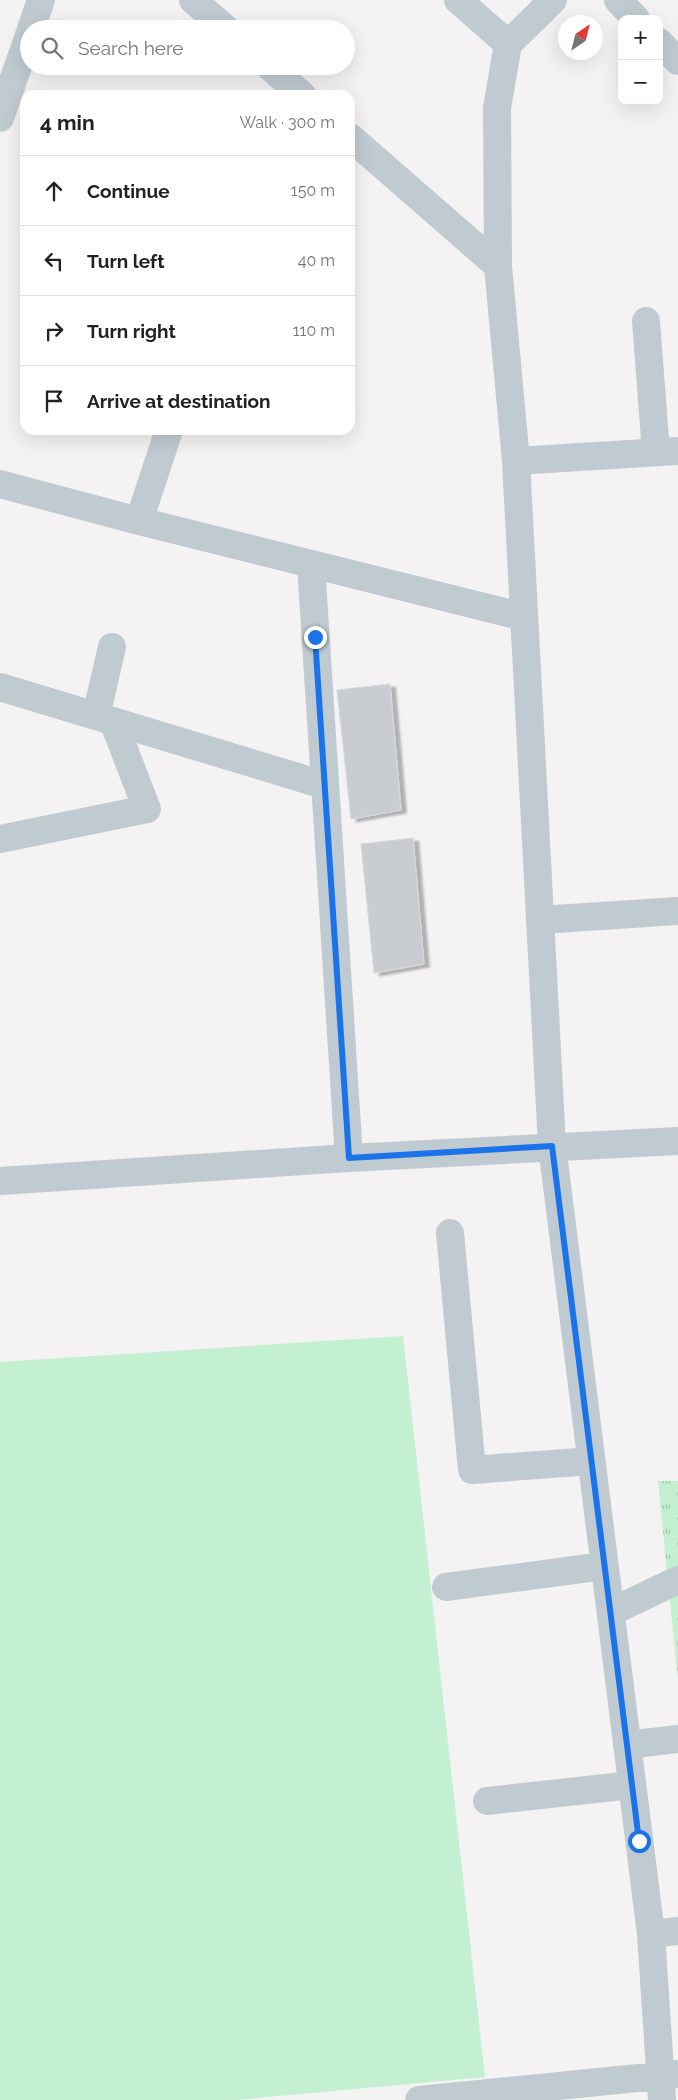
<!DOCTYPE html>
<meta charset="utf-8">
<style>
:root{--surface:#fff;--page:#f6f6f6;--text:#222;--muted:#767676;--line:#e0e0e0}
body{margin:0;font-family:Raleway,sans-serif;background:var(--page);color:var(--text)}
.controls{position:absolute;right:15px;top:15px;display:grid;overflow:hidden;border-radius:10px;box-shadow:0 5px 20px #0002}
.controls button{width:45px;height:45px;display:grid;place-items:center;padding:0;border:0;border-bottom:1px solid var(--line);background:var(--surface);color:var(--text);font:25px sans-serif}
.compass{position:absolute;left:558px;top:15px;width:45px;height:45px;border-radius:50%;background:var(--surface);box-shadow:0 5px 20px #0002;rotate:35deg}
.stop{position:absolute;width:15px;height:15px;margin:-11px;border:4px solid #1a73e8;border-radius:50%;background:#fff}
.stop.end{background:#1a73e8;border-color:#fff;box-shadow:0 1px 5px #0008}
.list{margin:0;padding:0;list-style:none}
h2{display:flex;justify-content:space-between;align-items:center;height:65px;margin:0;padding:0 20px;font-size:21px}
h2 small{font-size:16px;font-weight:400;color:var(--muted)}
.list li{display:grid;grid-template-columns:32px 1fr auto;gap:15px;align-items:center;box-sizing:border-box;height:70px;padding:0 20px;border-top:1px solid var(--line)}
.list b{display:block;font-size:19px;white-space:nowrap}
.list em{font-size:16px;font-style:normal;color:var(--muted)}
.icon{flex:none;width:28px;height:28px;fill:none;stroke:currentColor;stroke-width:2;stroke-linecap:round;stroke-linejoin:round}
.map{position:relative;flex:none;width:678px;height:2100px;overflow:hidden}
.search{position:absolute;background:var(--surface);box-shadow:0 5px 20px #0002;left:20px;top:20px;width:335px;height:55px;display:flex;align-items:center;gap:12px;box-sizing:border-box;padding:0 18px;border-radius:28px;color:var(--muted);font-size:19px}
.panel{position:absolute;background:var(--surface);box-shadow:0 5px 20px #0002;left:20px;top:90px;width:335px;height:345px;border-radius:15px}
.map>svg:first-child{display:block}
.grass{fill:url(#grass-tufts)}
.garden{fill:#c2f0d1}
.building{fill:#c9cdd1;stroke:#d6d9dd;filter:url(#shadow)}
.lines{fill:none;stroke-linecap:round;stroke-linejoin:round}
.minor{stroke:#c0cad1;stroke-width:28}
.route{stroke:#1a73e8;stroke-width:6}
</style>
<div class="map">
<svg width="678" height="2100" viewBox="0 0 678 2100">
<defs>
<pattern id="grass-tufts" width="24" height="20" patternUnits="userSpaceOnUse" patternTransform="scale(1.25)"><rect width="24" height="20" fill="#c2f0d1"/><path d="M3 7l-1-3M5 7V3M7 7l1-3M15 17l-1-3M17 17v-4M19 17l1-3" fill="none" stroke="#a0c5ad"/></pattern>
<filter id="shadow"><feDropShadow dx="5.5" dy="3" stdDeviation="1" flood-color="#0004"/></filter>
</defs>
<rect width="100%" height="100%" fill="#f4f2f2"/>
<path class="grass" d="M658,1481h20v201z"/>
<path class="garden" d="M403,1336l82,741 -249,23h-236v-738z"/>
<path class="building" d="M390,684l11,126 -50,9 -14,-129z
M413,838l11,126 -50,9 -13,-129z"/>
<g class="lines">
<path class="minor" d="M193,0l33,29
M458,0l50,44
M553,0l-45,44 -11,64 1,158 18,195 36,685 99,788 11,166
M618,0l18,19
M31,29l10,-29
M659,42l19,19
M269,66l33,29
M0,118l29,-83
M350,137l148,129
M646,321l10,131
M516,461l162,-10
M0,484l139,37 385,96
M139,521l30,-91
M311,564l38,594
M0,687l324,98
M96,716l16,-69
M0,839l147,-30 -34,-88
M540,920l138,-9
M0,1181l349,-23 329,-17
M450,1233l22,237 119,-9
M446,1587l158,-21
M611,1612l67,-32
M627,1745l51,-6
M487,1801l145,-16
M651,1934l27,-3
M419,2100l259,-26"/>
</g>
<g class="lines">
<path class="route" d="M315,637l34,521 203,-12 87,695"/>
</g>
</svg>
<div class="controls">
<button>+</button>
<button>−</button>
</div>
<svg class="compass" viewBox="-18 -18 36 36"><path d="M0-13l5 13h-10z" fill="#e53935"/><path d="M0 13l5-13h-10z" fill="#767676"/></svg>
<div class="stop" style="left:639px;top:1841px"></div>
<div class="stop end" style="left:315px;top:637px"></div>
<div class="search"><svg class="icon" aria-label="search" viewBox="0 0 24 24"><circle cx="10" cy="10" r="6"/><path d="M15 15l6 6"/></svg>Search here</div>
<section class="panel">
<h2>4 min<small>Walk · 300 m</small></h2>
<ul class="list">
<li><svg class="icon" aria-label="ahead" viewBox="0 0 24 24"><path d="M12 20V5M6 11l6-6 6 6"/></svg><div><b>Continue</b></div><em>150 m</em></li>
<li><svg class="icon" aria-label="left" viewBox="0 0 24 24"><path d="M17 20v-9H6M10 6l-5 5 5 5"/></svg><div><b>Turn left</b></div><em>40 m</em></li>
<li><svg class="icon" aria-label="right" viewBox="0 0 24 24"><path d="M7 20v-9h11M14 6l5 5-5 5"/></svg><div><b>Turn right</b></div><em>110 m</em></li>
<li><svg class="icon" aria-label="arrive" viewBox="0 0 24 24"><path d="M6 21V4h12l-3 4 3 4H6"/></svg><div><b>Arrive at destination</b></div></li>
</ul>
</section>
</div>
